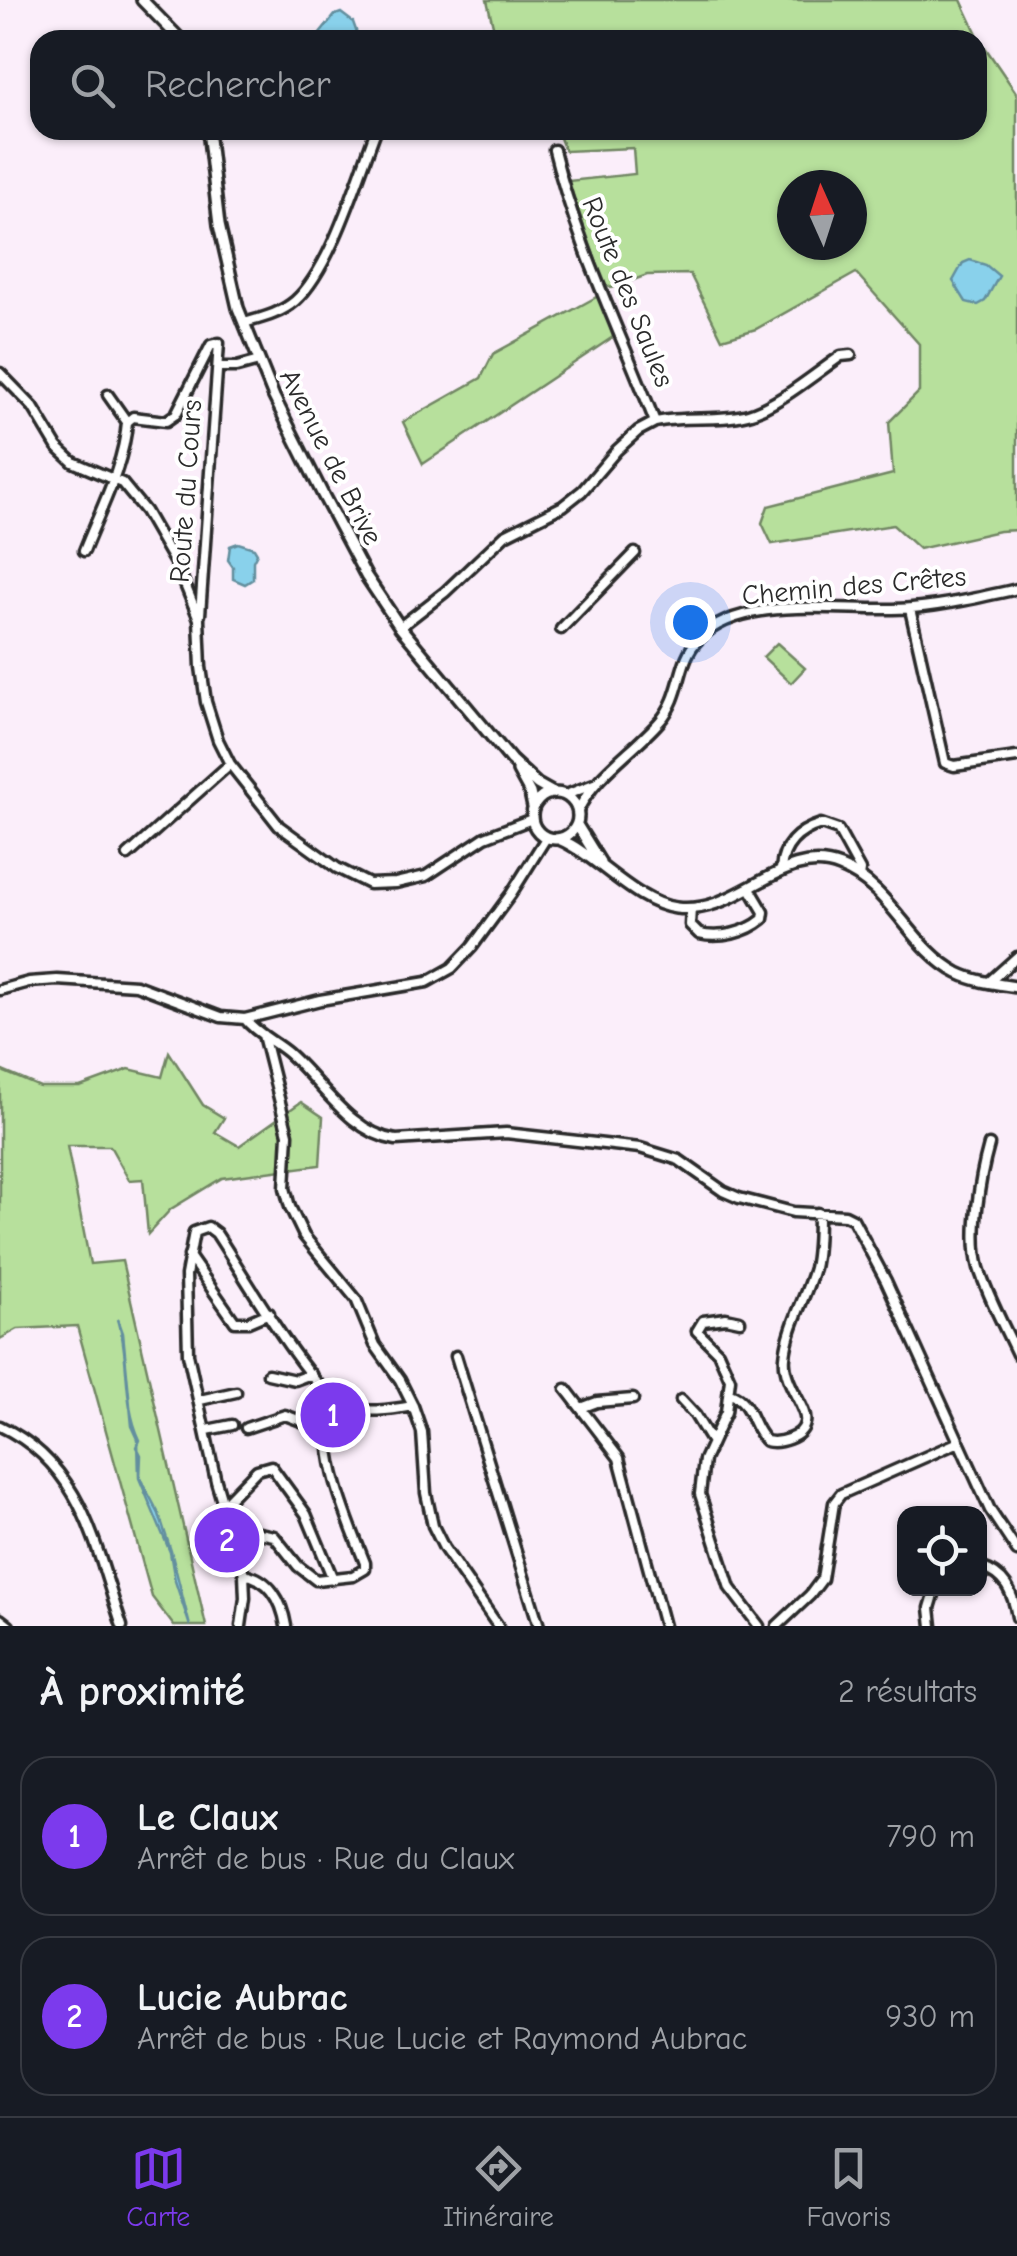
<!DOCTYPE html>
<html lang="fr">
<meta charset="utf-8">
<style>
:root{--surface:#171b24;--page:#20242c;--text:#f1f3f6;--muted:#9ea1a6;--line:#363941;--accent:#7c3aed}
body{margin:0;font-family:"Comic Neue",sans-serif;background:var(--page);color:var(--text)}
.controls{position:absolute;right:30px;bottom:30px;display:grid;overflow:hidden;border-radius:20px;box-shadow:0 2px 8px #0004}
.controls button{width:90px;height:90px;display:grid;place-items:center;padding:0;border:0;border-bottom:2px solid var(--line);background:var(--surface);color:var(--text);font:50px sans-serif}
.compass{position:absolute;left:777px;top:170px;width:90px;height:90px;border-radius:50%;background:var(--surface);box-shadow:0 2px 8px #0004;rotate:357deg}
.you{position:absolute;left:690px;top:622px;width:35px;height:35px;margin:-25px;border:8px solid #fff;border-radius:50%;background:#1a73e8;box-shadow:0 0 0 15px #1a73e833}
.badge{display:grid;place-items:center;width:65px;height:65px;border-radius:50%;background:var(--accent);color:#fff;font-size:32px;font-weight:700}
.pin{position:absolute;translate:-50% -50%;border:5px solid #fff;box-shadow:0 2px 10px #0006}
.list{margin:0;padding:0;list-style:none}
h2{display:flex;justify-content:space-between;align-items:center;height:130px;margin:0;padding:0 40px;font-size:42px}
h2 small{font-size:32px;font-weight:400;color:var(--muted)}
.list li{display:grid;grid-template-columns:65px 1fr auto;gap:30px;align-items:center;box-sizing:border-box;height:160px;margin:0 20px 20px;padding:0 20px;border:2px solid var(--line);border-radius:30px}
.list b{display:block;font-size:38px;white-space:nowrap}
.list p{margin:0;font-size:32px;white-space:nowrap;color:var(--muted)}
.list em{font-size:32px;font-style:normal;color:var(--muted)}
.icon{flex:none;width:55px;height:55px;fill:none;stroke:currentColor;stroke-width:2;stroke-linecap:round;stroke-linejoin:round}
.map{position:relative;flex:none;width:1017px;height:1626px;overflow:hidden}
.search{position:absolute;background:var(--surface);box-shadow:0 2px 8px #0004;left:30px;right:30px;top:30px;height:110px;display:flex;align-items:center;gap:25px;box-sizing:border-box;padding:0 35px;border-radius:30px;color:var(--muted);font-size:38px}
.sheet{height:490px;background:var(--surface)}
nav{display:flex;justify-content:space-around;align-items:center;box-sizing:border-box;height:140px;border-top:2px solid var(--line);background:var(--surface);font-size:28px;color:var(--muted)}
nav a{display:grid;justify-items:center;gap:5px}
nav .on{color:var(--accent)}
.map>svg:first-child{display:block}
.green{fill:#b7e09c;stroke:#718664;stroke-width:2.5;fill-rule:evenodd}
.water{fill:#89d1eb;stroke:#638f9e;stroke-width:2.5}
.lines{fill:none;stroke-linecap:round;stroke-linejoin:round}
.minor-casing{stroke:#2b2b2b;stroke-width:15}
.tertiary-casing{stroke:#2b2b2b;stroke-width:16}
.minor{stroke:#fff;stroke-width:8}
.tertiary{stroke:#fff;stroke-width:9}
.labels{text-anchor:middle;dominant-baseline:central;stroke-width:8;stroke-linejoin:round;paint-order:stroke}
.street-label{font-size:28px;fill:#2b2b2b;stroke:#fff}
</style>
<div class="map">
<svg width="1017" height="1626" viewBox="0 0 1017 1626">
<rect width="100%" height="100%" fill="#fbeefa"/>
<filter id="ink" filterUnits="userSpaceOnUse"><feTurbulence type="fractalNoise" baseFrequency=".01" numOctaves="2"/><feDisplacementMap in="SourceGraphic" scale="20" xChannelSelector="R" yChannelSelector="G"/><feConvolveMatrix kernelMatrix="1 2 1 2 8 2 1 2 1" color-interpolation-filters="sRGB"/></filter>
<g filter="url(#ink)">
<path class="green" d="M487,0h474l19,40 37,54v436l-18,1 -80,18 -26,-24 -121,19 -10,-21 6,-17 125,-32 -4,-52 30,-30v-48l-63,-71 -100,56 -34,10 -32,-65 -43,1 -35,13 -8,-4 -36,-103 67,-7 -2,-26 -68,3 -8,-21h420v-90h-469l-13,-6zM792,185h60v60h-60z
M600,295l13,42 -190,127 -20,-42 78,-44 12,-24z
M777,643l28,25 -14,15 -28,-26z
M169,1052l34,53 21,13 -9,14 24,14 62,-44 22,15 -3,48 -98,13 -51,31 -23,25 -5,-55 -14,1 -19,-34h-43l23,118 32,-3 84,365h-32l-22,-29 -75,-271 -59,3 -18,10v-269l40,17h40l49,-18 33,8z"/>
<path class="water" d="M341,13l12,9 5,14 -3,4h-40l20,-25z
M970,260l16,5 13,11 -14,25 -7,4 -12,-3 -13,-21 10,-18z
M238,543l16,5 3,5 -4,8v18l-8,5 -12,-5v-12l-5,-7 2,-14z
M118,1319c12,37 4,84 22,121l-3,7 4,8 -1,23 19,36 12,37 19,75 -15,-45 -5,-29 -31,-74 -1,-39 -6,-13 -9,-93z"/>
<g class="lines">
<defs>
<path id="minor" d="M244,323c17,-5 36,-9 51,-22 36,-32 63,-124 81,-171
M218,367h19l22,-6
M0,373l33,34 24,40 16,15 49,21 23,28 34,59 20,49 2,48 5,35 12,38 12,24 49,62 58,42 32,16 27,-1 30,-7 59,-39 47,-18
M108,395l19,27
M655,422c31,-7 63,0 93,-8 29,-8 68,-41 93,-58l10,-1
M84,551c16,-41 40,-85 43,-129l6,-5 33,4 10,-7 35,-69 8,-2 -19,272
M910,609l35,154 9,3 63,-9
M400,627l45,-35 60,-57 58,-29 19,-15 35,-41 21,-19 17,-9c-35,-91 -78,-177 -101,-272
M561,629l74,-76
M566,795l28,-11
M578,811c16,-36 56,-60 82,-90 23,-26 17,-60 38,-81 45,-49 155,-26 214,-32 35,-3 70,-11 105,-19
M128,855l102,-91
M781,869c2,-24 17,-38 40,-45l17,6 22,40 -1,7
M691,908l-1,17 9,9c21,5 47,-1 64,-15l1,-7 -13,-22
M989,982l28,-25
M0,990l29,-8 28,-2 79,5 85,32 24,2 75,-19 107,-18 25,-14 20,-21 39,-53 35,-56
M245,1019c12,15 29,22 43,34 33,29 62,80 108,87l110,-7 134,15 39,12 44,31 16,7 54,14 52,3 8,4 33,62 104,229 27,41
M263,1035l25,99 -3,54 5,19 14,29 52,63 19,46 25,35 13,26 9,26 4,61 7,33 11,22 54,78
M989,1145c-9,32 -19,90 -10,123 9,29 25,58 38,86
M189,1256l46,66h13l21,-9
M740,1321l-14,-3 -23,3 -6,10 21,21 12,27 -4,33 -22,48 -4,34 30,94 29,38
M456,1356l83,270
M268,1374l27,6 16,-6
M566,1389l53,69 45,168
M730,1394c22,7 20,32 36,47 12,3 36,-3 39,-18 4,-14 -23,-40 -20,-66 3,-30 21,-60 29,-89 4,-18 4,-37 4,-55
M200,1400l36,-8
M681,1400l14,15 16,26
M581,1408l16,-6 36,-3
M0,1426c83,39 95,121 122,200
M246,1428l39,-13 43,16
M207,1430l25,-5
M222,1506l35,-36 14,-4 35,48 27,65
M236,1545l14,-14 24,5 24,30 18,14 37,-4 12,-7v-6c-16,-41 -52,-120 -30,-162
M980,1567c25,8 33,25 37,50
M244,1574c26,5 38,27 42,52
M0,1619l9,7
M241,1626l4,-28 -1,-24 -28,-93 -28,-127 -2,-79 8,-43 14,-5 8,6c23,34 96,161 128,173 21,8 47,4 69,0
M777,1626l33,-31 12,-16 12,-76 7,-9 118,-52
M932,1626l-2,-18 6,-20"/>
<path id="tertiary" d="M142,0l39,40
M208,130l11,95 19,83 36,89 49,98 43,81 34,51 111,133 26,24 16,9
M518,771l12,22 3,14
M532 816a23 23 0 1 1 46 0a23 23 0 1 1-46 0Z
M577,825l23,37
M559,839c38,16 76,64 117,69 63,8 106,-64 164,-41 52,20 70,81 118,106 18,9 39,11 59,14"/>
</defs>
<use href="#minor" class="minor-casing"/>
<use href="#tertiary" class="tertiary-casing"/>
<use href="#minor" class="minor"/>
<use href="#tertiary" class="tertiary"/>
</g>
</g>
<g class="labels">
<g class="street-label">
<text transform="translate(628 292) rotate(68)">Route des Saules</text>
<text transform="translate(331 457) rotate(63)">Avenue de Brive</text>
<text transform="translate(186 491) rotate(-86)">Route du Cours</text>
<text transform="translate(854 586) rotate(-5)">Chemin des Crêtes</text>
</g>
</g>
</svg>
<div class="controls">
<button><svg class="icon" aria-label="locate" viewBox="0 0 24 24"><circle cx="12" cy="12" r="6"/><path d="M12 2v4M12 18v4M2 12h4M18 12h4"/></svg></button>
</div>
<svg class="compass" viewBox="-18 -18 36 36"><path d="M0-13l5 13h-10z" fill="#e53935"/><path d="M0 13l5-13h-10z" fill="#9ea1a6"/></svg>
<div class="you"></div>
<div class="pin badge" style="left:333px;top:1415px">1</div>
<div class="pin badge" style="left:227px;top:1540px">2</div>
<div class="search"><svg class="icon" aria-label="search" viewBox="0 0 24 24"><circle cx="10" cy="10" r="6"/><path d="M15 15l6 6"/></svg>Rechercher</div>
</div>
<section class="sheet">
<h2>À proximité<small>2 résultats</small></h2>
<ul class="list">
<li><span class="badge">1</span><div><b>Le Claux</b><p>Arrêt de bus · Rue du Claux</p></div><em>790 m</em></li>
<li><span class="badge">2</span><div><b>Lucie Aubrac</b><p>Arrêt de bus · Rue Lucie et Raymond Aubrac</p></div><em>930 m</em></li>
</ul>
</section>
<nav>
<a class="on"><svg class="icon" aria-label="map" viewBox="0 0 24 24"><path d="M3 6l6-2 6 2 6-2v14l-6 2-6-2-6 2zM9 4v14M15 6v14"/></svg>Carte</a>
<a><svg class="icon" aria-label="directions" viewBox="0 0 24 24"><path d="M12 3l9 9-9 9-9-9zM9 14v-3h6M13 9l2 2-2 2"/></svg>Itinéraire</a>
<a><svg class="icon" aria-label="saved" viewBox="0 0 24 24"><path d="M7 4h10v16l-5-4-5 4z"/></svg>Favoris</a>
</nav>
